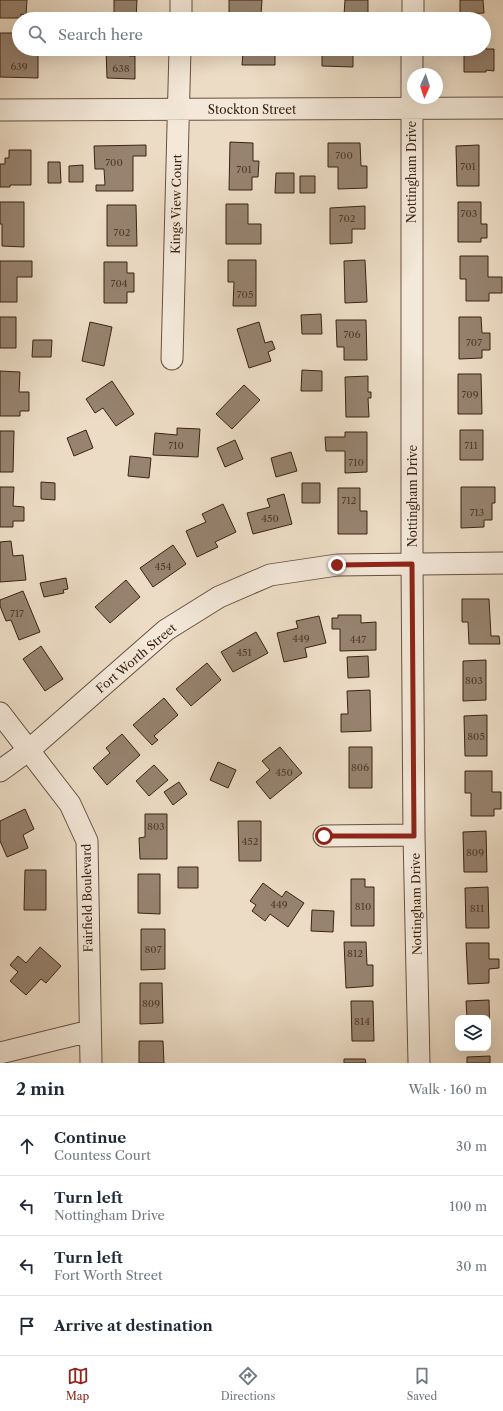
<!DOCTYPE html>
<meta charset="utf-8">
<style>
:root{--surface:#fff;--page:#f2f2f3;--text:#1f2937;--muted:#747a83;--line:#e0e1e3;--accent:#8f2418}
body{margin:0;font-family:"Libre Caslon Text",serif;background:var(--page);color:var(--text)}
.controls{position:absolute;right:12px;bottom:12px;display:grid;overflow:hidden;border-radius:8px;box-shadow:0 4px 16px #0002}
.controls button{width:36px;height:36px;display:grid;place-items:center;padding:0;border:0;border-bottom:1px solid var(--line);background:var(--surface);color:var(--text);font:20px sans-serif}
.compass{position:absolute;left:407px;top:68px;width:36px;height:36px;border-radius:50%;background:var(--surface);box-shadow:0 4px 16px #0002;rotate:183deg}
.stop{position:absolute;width:12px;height:12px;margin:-9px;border:3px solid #8f2418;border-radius:50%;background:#fff}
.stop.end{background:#8f2418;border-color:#fff;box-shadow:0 1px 4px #0008}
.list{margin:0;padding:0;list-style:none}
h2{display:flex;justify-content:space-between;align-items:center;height:52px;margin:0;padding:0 16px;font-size:17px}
h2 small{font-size:13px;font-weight:400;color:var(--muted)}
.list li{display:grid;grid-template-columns:26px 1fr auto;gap:12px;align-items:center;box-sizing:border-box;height:60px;padding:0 16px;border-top:1px solid var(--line)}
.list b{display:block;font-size:15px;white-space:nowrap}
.list p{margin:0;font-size:13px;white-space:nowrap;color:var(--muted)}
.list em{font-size:13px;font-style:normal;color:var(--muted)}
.icon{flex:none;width:22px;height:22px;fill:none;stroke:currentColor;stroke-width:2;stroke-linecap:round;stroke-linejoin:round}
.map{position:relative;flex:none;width:503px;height:1063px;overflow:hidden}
.search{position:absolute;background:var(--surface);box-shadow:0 4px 16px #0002;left:12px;right:12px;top:12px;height:44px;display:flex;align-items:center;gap:10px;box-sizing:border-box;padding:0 14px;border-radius:22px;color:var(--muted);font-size:15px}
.sheet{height:292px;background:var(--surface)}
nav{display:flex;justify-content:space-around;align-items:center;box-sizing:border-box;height:56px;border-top:1px solid var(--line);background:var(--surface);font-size:11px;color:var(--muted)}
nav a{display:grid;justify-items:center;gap:2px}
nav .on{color:var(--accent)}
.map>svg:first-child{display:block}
.building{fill:#978370;stroke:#3b2313}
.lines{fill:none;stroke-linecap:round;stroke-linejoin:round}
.minor-casing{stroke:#675140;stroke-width:23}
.minor{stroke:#f3e8d9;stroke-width:21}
.route{stroke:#8f2418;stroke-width:5}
.labels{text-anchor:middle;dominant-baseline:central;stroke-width:4;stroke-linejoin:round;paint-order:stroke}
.number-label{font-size:10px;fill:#523b2a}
.street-label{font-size:12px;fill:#3b2313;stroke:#f3e8d9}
</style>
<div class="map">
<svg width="503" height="1063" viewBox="0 0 503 1063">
<rect width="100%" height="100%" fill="#ecdcc5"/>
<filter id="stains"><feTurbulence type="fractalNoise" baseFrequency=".005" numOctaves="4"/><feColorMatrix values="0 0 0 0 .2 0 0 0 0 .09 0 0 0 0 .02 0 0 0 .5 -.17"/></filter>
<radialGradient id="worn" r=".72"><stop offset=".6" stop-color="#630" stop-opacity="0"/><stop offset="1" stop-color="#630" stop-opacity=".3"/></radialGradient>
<path class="building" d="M0,0h27l-1,15 -5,-1v4h-21z
M114,0h23l-1,19 -22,-1z
M229,0h33l-1,14h-32z
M345,0h23v16l-24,-1z
M460,0h23l1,13 -24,1z
M484,28h2v21h8v22l-8,-1v2h-22v-23h20z
M0,33h19v16h7v5h12v24l-38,-1z
M106,49h23v7h6v23l-28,-1z
M228,49h36v3h11v13h-33l1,-13h-15z
M331,49h36v5h-14v13l-31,-1v-14h9z
M230,142l23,1v18h6l-1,16h-6v13h-23z
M328,143h32l1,23h6v22l-29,1v-22h-10z
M146,145v11h-13v35h-37v-6h9l-1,-16h-9l-1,-23z
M479,145v41h-22l-1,-40z
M9,150h22v35h-21v2h-10v-23h5v-6h4z
M48,162h12l1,21h-13z
M83,165v17h-14v-16z
M276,173h18v20h-19z
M300,176h15v17h-15z
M0,202h24v45l-22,-1v-22h-2z
M458,202h23v22h6v14h-6v4h-23z
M226,204h22v20h13v20h-35z
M107,205h29l1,41h-30z
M365,206v23h-13v14l-22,1v-36z
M460,256h28v21h14v16h-13v8h-23v-22h-6z
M228,260h28v46h-23l1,-24h-6z
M365,260l2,42 -22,1 -1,-42z
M0,261h32v16h-15v25h-17z
M104,262h23v11h7v19h-7v11h-23z
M321,314l1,20h-20l-1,-19z
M0,317h16v31h-16z
M459,317h22l1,16h8v17h-8v8l-23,1z
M336,320h30l1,40h-23v-13h-7z
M90,322l22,5 -8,39 -22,-5z
M259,322l6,21 7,-2 3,8 -7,3 3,9 -22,7 -12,-39z
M33,340h19l-1,17h-19z
M302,370l20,1v20h-21z
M0,371l20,1 -1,20h10v19h-9v5h-20z
M458,374h23l1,40h-24z
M368,376v16h3v6h-3l1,19h-23l-1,-40z
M112,381l22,33 -18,12 -13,-18 -8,5 -9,-14z
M244,385l16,15 -28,29 -16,-15z
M177,428l23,1 -2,28 -45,-2 2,-22 22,2z
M86,430l7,18 -19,8 -7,-18z
M460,430h23v30h-23z
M0,431h14l-1,41h-13z
M345,432h22v40l-22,1v-22h-19l-1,-14h20z
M235,440l8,19 -18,8 -8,-19z
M291,452l6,19 -21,6 -5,-19z
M130,456l21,2 -2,20 -21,-2z
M41,482l14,1v17l-14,-1z
M302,483h18v20h-18z
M0,487h14l-1,19 11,1v14h-11v6h-13z
M461,487h34v16h-3v17h-8v7l-23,1z
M338,488h22v23h7v23h-29z
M284,494l8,30 -39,10 -6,-21 23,-6 -3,-8z
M223,504l13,28 -21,10 3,5 -21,10 -11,-26 20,-9 -4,-8z
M11,541l2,15 10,-1 3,25 -26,2v-40z
M173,545l13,19 -33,23 -13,-19z
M66,578l2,11 -5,1 1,3 -20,4 -4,-14z
M126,580l14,17 -30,26 -15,-16z
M23,591l17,41 -21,8 -8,-20 -5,1 -6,-15v-6z
M462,599h27l2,37h8l1,8h-31l-1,-22h-6z
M338,615h23v8l15,-1v28l-36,1v-22h-8v-11h6z
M319,616l7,27 -21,5 2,9 -23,5 -7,-29 21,-5 -2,-7z
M256,632l12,21 -35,19 -12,-20z
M41,646l22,33 -18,12 -22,-32z
M368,656l1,21 -21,1 -1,-21z
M486,660v40l-23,1v-40z
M207,663l14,17 -30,26 -15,-17z
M370,690l1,41 -30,1v-18h7l-1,-23z
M164,698l14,17 -24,21 4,4 -6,5 -19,-20z
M487,715v41h-22l-1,-40z
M122,734l18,21 -33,30 -14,-17 17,-15 -4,-5z
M280,747l22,26 -32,26 -14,-17 14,-12 -8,-9z
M349,747h23v41h-23z
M218,762l18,8 -8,18 -18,-8z
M154,765l14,15 -19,16 -13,-15z
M465,771h27v21h9v17h-7v7h-23v-23h-6z
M179,782l8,12 -14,11 -9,-13z
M25,809l9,20 -11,6 5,13 -21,9 -7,-16v-20z
M145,814h22v45h-27l-1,-21 6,-1z
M238,821h23v40h-22z
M486,831l1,41h-23l-1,-40z
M178,867h20v21h-20z
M25,870h21v40h-22z
M138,874h22v40l-22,-1z
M351,879h14v8h9v39h-23z
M263,883l19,14 4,-6 18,12 -16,24 -18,-13 -5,7 -13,-10 4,-6 -6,-4z
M488,887l1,41h-23l-1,-40z
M312,910l22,1 -1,21 -22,-1z
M141,929h24v40l-24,1z
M344,942h22l1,23h6v21l-27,2z
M466,943h23v16h10v9l-10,1v14l-21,1z
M40,947l21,19 -15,17 -5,-4 -15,16 -16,-14 8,-9 -8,-7 8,-9 8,7z
M140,983h22l1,40 -23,1z
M489,1000l1,41h-2v-23h-21l-1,-17z
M351,1001h22l1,40h-22z
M139,1041h24l1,22h-25z
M490,1056v7h-23v-6z
M344,1059h21l1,4h-22z"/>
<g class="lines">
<defs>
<path id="minor" d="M181,19v-19
M413,19v-19
M412,49v515l2,271 5,228
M0,110l503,-2
M172,359l8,-310
M0,713l70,91 17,37 4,222
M0,771l29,-21 137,-120 53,-33 51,-22 67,-10 166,-2
M324,836l90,-1
M0,1053l90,-22"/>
</defs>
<use href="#minor" class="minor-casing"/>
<use href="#minor" class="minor"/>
</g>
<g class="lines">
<path class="route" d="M324,836h90l-2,-272 -75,1"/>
</g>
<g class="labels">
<g class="number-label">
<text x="19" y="66">639</text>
<text x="121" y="68">638</text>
<text x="344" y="155">700</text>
<text x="114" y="162">700</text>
<text x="468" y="166">701</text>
<text x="244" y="169">701</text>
<text x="469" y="213">703</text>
<text x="347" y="218">702</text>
<text x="122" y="232">702</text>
<text x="119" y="283">704</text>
<text x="245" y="294">705</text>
<text x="352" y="334">706</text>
<text x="474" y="342">707</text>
<text x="470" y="394">709</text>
<text x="176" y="445">710</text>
<text x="471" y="445">711</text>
<text x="356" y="462">710</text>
<text x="349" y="500">712</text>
<text x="477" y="512">713</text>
<text x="270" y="518">450</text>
<text x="163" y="566">454</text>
<text x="17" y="613">717</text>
<text x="301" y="638">449</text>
<text x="358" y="639">447</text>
<text x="244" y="652">451</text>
<text x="474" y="680">803</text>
<text x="476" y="736">805</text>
<text x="360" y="767">806</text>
<text x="284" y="772">450</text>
<text x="156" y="826">803</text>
<text x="250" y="841">452</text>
<text x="475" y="852">809</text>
<text x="279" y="904">449</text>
<text x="363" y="906">810</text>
<text x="477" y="908">811</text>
<text x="153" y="949">807</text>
<text x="355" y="953">812</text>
<text x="151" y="1003">809</text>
<text x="362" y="1021">814</text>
</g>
<g class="street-label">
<text x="252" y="109">Stockton Street</text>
<text transform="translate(411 172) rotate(-90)">Nottingham Drive</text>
<text transform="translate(176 204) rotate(-89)">Kings View Court</text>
<text transform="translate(412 496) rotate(-90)">Nottingham Drive</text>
<text transform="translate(136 658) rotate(-40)">Fort Worth Street</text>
<text transform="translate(87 898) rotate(-91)">Fairfield Boulevard</text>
<text transform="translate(416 904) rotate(-91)">Nottingham Drive</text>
</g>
</g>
<rect width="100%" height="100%" filter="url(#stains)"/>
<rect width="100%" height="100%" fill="url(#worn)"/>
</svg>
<div class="controls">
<button><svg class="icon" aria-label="layers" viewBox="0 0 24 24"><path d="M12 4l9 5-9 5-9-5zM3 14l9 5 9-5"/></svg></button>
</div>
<svg class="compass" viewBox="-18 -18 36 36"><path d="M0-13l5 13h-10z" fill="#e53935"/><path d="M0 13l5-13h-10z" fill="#747a83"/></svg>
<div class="stop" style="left:324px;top:836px"></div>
<div class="stop end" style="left:337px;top:565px"></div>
<div class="search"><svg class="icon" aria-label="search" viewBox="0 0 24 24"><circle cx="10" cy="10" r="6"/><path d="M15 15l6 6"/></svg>Search here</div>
</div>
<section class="sheet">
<h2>2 min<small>Walk · 160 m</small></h2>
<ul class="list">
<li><svg class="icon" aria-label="ahead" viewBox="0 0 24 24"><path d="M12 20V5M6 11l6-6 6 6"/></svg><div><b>Continue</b><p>Countess Court</p></div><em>30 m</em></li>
<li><svg class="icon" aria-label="left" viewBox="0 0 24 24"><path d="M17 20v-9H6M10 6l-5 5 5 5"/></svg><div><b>Turn left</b><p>Nottingham Drive</p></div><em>100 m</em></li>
<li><svg class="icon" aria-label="left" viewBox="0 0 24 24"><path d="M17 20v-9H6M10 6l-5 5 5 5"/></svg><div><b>Turn left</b><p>Fort Worth Street</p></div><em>30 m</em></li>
<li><svg class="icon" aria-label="arrive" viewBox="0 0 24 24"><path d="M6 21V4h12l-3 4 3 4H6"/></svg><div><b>Arrive at destination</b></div></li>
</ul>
</section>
<nav>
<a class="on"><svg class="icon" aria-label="map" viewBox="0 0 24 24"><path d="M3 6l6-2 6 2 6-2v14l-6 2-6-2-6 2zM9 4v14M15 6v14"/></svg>Map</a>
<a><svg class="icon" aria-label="directions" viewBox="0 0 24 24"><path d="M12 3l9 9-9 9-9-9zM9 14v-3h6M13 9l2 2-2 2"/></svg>Directions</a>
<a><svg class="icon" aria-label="saved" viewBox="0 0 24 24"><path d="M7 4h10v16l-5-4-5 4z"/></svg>Saved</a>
</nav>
